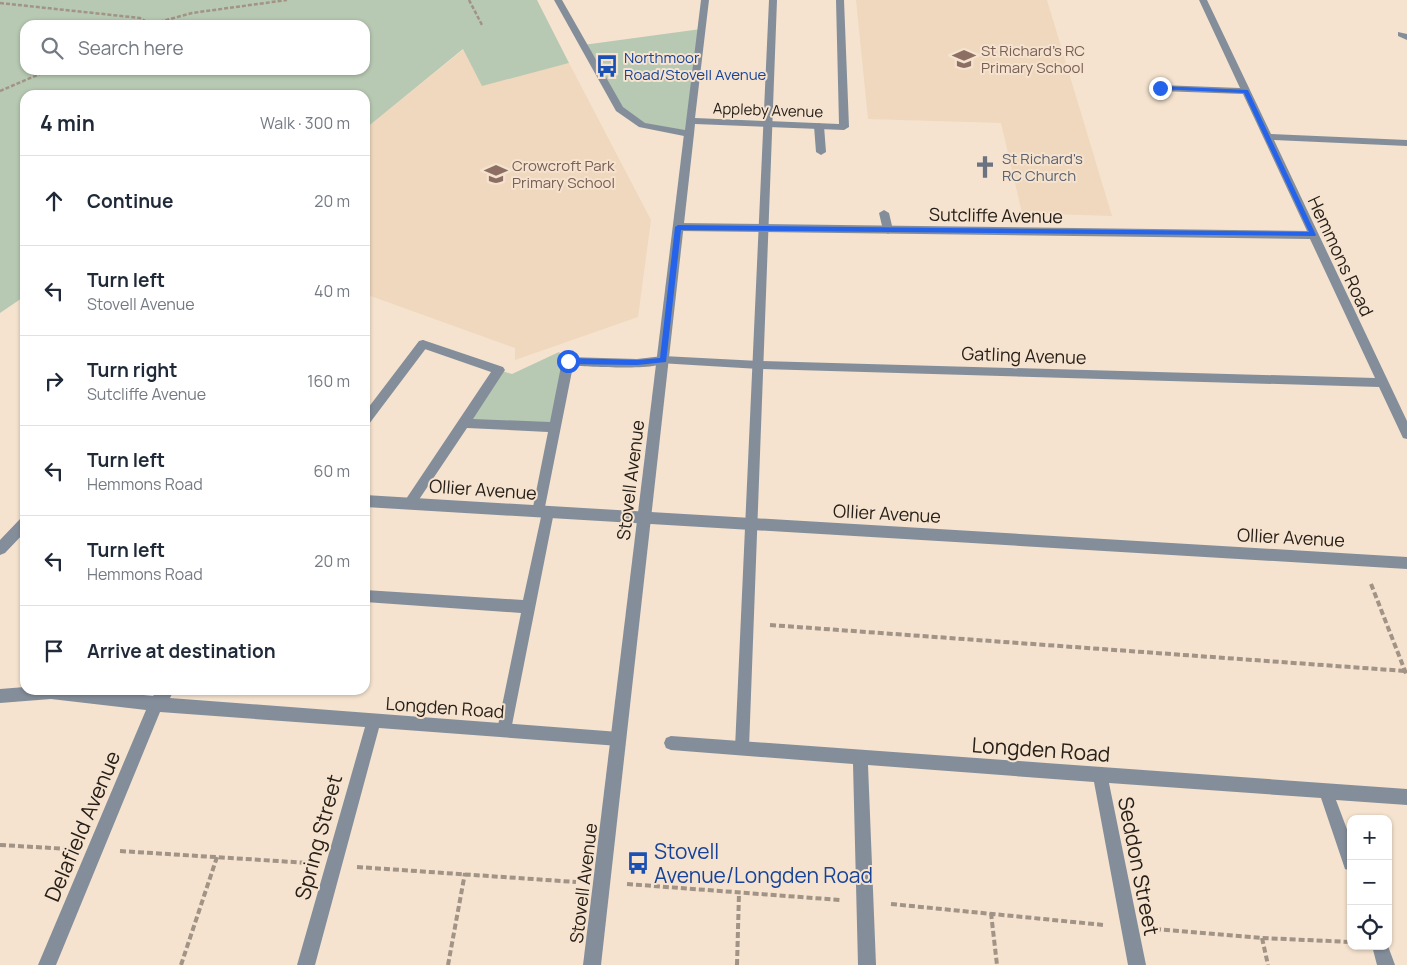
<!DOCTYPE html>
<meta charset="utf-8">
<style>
:root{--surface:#fff;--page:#f6f6f7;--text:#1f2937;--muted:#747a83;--line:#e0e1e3}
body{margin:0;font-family:Manrope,sans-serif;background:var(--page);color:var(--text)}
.controls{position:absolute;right:15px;bottom:15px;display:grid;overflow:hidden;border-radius:10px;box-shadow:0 1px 4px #0004}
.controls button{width:45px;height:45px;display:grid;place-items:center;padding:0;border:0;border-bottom:1px solid var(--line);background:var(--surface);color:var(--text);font:25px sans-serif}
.stop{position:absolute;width:15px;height:15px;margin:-11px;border:4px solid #2563eb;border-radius:50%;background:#fff}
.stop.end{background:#2563eb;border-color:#fff;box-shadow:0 1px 5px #0008}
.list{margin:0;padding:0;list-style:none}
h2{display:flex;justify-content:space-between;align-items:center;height:65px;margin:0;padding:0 20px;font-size:21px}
h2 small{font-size:16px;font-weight:400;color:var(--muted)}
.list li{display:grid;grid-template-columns:32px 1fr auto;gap:15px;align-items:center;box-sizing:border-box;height:90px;padding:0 20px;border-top:1px solid var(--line)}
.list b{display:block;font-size:19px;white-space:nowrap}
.list p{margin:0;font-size:16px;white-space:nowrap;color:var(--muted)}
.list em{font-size:16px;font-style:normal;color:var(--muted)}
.icon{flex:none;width:28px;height:28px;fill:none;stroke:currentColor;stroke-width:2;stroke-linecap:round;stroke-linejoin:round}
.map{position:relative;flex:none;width:1407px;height:965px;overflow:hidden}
.search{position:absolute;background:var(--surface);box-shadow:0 1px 4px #0004;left:20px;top:20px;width:350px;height:55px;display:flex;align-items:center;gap:12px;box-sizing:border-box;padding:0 18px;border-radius:15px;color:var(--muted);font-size:19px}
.panel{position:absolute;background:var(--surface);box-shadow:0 1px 4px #0004;left:20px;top:90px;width:350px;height:605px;border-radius:15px}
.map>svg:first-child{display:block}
.built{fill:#efd8be}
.green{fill:#b7c9b2;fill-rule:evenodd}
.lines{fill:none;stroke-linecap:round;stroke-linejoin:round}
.path-far1{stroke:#a19385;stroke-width:2.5;stroke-dasharray:4 2;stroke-linecap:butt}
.path{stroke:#a19385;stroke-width:4;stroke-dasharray:6 3;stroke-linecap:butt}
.service{fill:#848e9a;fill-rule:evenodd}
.minor{fill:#848e9a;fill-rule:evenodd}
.tertiary{fill:#848e9a;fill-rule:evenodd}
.route{fill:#2563eb}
.labels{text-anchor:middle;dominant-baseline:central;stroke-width:4;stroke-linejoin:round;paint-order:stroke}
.far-education-label{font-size:15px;fill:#785e54;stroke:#f5e3cf;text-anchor:start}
.far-transit-label{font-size:15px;fill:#164399;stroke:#f5e3cf;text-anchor:start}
.far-street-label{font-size:15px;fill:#272019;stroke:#f5e3cf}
.far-worship-label{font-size:15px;fill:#5b616d;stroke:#f5e3cf;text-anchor:start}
.street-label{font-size:18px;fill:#272019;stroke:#f5e3cf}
.near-street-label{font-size:21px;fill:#272019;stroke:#f5e3cf}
.near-transit-label{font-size:21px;fill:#164399;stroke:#f5e3cf;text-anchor:start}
</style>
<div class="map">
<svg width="1407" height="965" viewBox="0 0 1407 965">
<rect width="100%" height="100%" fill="#f5e3cf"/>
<path class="built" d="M856,0h191l65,216 -90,-3 -21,-90 -133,-4z
M464,49l18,36 87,-22 82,157 -13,97 -123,43v-12l-150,-54v-165z"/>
<path class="green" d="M0,0h537l32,63 -87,23 -19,-37 -98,80v-34h-340v201l-25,17zM25,25h340v45h-340z
M701,29l-12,105 -47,-9 -15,-11 -44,-69z
M559,352l9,9 -13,66 -92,-4 36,-53 13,4z"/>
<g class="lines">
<path class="path-far1" d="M469,0l13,25
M0,3l140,15 10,6
M148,25l44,-12 95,-13
M0,91l49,-21"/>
<path class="path" d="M1371,584l36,92
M770,625l635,46
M0,845l69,4
M120,851l189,12
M357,867l219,15
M627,884l213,16
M891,904l213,21
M991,913l6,52
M1155,929l107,9 89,4
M1262,938l6,27
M181,965l36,-108
M448,965l17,-92
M737,965l2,-72"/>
<path class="service" d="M769,0h8l-28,748 -2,5 -5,2 -5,-2 -2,-5z
M819,123l5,3 2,26 -5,3 -5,-3 -2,-26z
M884,210l5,3 4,17 -5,4 -5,-4 -4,-17z
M423,340l80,27 2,3 -2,3 -30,46 77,3 12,-61 6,-4 69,2 26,-3 6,4c-8,12 -80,6 -96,6l-28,141 8,1 1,4 -43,218 -2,5 -5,2 -5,-2 -2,-5 24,-117 -156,-11v-12l158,10 18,-83 -8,-1 -1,-4 16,-80 -81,-4 -53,79 -4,2 -4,-2 -2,-4 2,-4 85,-127 -72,-25 -2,-3z"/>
<path class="minor" d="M554,0h8l61,107 22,16 40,7 16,-130h8l-14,118 144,6 -3,-124h8l5,127 -5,3 -149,-6 -1,10 -5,3 -50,-10 -23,-16z
M1199,0h8l64,134 136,6v6l-133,-6 133,281v18l-4,-1 -24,-51 -620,-18 -100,-6 -2,-3 2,-3 4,-1 96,5 616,17 -65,-139 -632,-8 -5,-4 5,-4 629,8 -64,-137 -83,-3 -4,-3 4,-3 80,3z
M1398,32l9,2v6l-9,-4z
M423,340l6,4 -2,3 -58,77 -4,2v-14l54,-71z
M365,495l1042,62v12l-1042,-62z
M25,517v15l-20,21 -5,2v-15l20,-21z
M25,687v3h72l56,6 5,-6h16l-4,8 449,34 5,2 2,5 -2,5 -5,2 -240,-18 -64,237h-18l68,-238 -205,-15 -104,253h-18l108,-255 -95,-11 -51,4v-14z
M671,736l736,53v16l-71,-5 15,40v31l-6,-2 -24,-71 -212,-15 37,182h-18l-34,-183 -226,-17 8,200h-18l-5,-201 -182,-14 -5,-2 -2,-5 2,-5z
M1372,946h16l7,19h-18z"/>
<path class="tertiary" d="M689,131l5,3 -93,831h-18l101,-831z"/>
</g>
<path class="route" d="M1160,86l88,4 68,145 -1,1 -634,-6 -15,132 -29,3 -69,-1 -4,-3 4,-3 69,2 23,-2 15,-131 3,-2 631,7 -65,-139 -86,-4z"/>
<defs>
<symbol id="school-bare" viewBox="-9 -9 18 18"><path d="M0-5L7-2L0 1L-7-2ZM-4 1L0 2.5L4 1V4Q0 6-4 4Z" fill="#8d6e63" stroke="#f5e3cf" stroke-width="2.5" paint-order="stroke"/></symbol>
<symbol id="bus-bare" viewBox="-9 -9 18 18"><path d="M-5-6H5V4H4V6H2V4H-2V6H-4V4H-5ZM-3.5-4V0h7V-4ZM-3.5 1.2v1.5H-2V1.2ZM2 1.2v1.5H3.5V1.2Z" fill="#1a4fb4" stroke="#f5e3cf" stroke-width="2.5" paint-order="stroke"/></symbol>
<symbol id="church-bare" viewBox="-9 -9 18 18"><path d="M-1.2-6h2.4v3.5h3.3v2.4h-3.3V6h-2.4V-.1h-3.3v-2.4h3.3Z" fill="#6b7280" stroke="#f5e3cf" stroke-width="2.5" paint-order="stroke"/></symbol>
</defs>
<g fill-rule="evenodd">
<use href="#school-bare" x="948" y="43" width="32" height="32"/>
<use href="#bus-bare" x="591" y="50" width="32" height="32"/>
<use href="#church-bare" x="969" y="151" width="32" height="32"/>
<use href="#school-bare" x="480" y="158" width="32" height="32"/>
<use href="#bus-bare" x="622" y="847" width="32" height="32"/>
</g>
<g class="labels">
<g class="far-education-label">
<text x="981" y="50">St Richard's RC<tspan x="981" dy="17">Primary School</tspan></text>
<text x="512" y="165">Crowcroft Park<tspan x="512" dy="17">Primary School</tspan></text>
</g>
<g class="far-transit-label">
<text x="624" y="57">Northmoor<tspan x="624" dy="17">Road/Stovell Avenue</tspan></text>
</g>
<g class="far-street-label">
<text transform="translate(768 110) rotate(2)">Appleby Avenue</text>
</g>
<g class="far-worship-label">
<text x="1002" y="158">St Richard's<tspan x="1002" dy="17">RC Church</tspan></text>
</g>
<g class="street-label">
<text transform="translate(996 215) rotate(1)">Sutcliffe Avenue</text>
<text transform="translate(1341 256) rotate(65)">Hemmons Road</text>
<text transform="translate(1024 355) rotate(2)">Gatling Avenue</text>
<text transform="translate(630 480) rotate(-83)">Stovell Avenue</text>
<text transform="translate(483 489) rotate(4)">Ollier Avenue</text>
<text transform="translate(887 513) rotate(3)">Ollier Avenue</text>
<text transform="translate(1291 537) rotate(3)">Ollier Avenue</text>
<text transform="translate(445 707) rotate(4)">Longden Road</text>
<text transform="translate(583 883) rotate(-83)">Stovell Avenue</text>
</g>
<g class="near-street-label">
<text transform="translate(1041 749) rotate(4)">Longden Road</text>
<text transform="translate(82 826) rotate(-67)">Delafield Avenue</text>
<text transform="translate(318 837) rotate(-75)">Spring Street</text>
<text transform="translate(1139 866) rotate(79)">Seddon Street</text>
</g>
<g class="near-transit-label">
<text x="654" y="851">Stovell<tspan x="654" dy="24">Avenue/Longden Road</tspan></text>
</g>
</g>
</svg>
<div class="controls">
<button>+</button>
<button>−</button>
<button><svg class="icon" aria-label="locate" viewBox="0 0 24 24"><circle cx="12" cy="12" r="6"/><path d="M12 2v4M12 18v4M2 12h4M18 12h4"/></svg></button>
</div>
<div class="stop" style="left:568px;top:361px"></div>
<div class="stop end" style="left:1160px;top:88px"></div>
<div class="search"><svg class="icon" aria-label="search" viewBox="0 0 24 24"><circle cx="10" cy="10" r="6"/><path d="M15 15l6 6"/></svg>Search here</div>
<section class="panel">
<h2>4 min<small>Walk · 300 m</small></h2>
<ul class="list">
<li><svg class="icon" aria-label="ahead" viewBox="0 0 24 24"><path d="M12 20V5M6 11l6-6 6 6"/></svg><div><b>Continue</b></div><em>20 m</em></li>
<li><svg class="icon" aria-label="left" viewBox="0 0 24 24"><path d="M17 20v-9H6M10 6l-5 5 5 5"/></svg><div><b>Turn left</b><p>Stovell Avenue</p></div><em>40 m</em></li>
<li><svg class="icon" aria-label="right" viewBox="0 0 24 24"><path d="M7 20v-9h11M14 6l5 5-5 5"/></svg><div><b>Turn right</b><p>Sutcliffe Avenue</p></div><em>160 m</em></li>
<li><svg class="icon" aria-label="left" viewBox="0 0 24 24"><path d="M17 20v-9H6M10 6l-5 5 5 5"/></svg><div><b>Turn left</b><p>Hemmons Road</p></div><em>60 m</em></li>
<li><svg class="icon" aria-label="left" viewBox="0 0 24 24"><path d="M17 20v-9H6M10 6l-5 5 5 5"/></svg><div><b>Turn left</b><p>Hemmons Road</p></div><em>20 m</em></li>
<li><svg class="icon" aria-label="arrive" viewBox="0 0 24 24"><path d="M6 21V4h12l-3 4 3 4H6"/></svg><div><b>Arrive at destination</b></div></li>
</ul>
</section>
</div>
